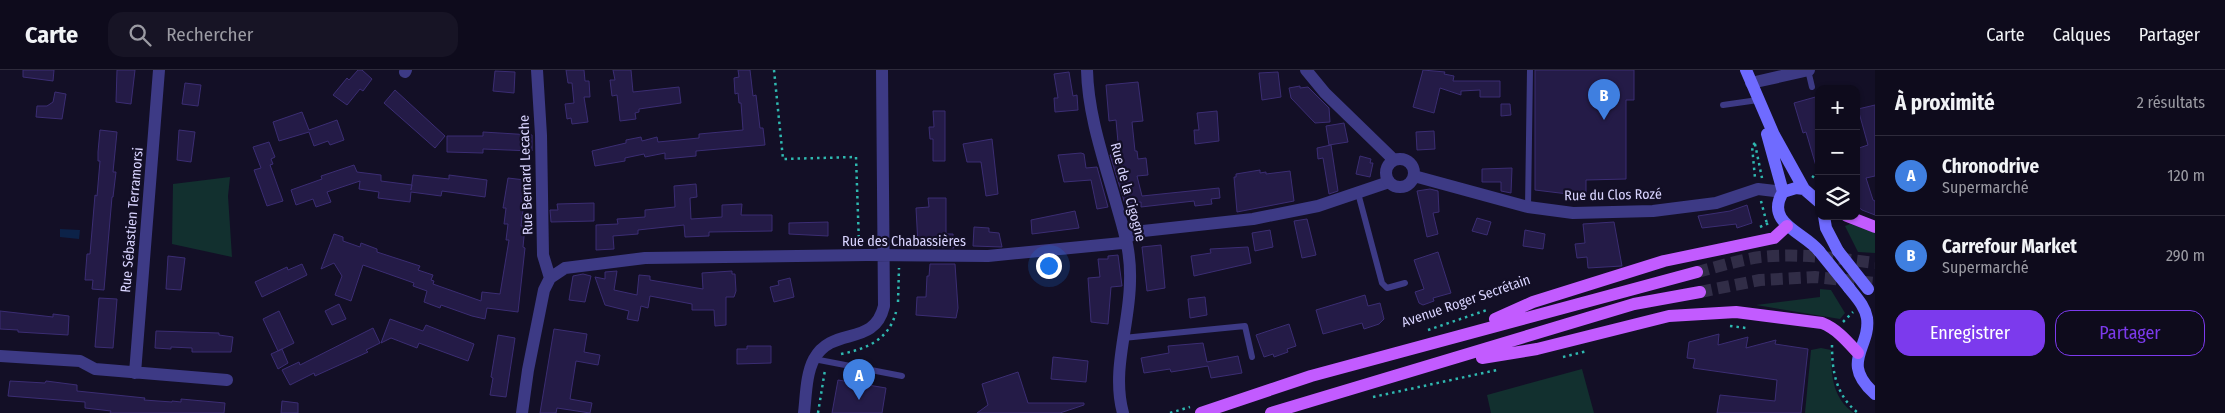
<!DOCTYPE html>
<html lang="fr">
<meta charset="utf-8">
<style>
:root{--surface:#0e0b1c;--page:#171425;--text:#f1f3f6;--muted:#9b9ba3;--line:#2e2b3b;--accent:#7c3aed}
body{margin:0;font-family:"Fira Sans Condensed",sans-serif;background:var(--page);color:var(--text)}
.controls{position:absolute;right:15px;top:15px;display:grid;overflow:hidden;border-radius:10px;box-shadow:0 1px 4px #0004}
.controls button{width:45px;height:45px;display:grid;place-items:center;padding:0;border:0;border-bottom:1px solid var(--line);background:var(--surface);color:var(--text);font:25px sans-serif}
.you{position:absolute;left:1048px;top:195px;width:18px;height:18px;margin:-12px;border:4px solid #fff;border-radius:50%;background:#1a73e8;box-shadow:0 0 0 8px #1a73e833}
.badge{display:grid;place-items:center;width:32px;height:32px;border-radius:50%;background:var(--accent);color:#fff;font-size:16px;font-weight:700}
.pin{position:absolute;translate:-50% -41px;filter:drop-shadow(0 1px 2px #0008)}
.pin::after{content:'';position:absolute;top:26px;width:18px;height:15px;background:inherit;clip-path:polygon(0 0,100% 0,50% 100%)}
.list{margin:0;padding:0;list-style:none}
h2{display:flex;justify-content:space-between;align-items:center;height:65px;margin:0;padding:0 20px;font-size:21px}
h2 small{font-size:16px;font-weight:400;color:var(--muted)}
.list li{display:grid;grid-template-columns:32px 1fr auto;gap:15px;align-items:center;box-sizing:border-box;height:80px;padding:0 20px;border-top:1px solid var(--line)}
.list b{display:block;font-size:19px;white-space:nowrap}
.list p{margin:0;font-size:16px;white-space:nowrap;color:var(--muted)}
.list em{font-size:16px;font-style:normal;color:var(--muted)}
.actions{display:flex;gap:10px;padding:15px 20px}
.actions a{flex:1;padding:11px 0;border:1px solid var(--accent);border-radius:15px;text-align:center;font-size:18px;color:var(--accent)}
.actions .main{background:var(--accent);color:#fff}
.icon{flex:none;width:28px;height:28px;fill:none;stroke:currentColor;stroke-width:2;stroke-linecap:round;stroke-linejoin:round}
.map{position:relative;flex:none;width:1875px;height:343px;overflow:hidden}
header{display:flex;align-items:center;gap:30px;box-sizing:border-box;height:70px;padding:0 25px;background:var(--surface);border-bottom:1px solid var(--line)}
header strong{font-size:24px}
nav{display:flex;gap:28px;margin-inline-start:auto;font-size:18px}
.search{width:350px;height:45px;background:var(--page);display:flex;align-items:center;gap:12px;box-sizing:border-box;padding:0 18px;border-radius:15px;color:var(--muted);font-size:19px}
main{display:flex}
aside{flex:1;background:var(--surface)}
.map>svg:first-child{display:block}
.green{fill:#12302f}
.water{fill:#0c2248}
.building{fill:#241b47;stroke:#3b2d73}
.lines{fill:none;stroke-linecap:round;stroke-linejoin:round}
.primary-tunnel{stroke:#312d47;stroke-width:12;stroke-dasharray:12 6;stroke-linecap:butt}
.path{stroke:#2fb8b0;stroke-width:2.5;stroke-dasharray:2.5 4;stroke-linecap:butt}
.service{stroke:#3d3a85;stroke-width:6}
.minor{stroke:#3d3a85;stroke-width:12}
.tertiary{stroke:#3d3a85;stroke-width:12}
.secondary{stroke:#6f6bff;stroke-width:12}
.primary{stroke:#c25bff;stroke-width:12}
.secondary-bridge{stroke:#6f6bff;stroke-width:12}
.labels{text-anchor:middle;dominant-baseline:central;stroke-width:4.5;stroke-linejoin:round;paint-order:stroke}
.street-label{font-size:14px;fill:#d9d4ff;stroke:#130f26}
</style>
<header>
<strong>Carte</strong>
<div class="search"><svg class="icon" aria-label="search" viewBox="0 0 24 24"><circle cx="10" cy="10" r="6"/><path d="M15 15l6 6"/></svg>Rechercher</div>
<nav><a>Carte</a><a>Calques</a><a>Partager</a></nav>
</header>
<main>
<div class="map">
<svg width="1875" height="343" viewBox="0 0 1875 343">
<rect width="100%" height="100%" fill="#130f26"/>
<path class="green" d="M230,107l-2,19 4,61 -60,-13 1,-60z
M1850,154l25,8v21l-17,-1 -13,-26z
M1820,219l11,1 14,23 -5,6 -84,-14 64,-8z
M1821,278l10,2c0,24 1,48 23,63h-49l6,-63z
M1582,299l12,44h-103l-4,-18z"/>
<path class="water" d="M60,159l20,1 -1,9 -19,-2z"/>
<path class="building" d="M23,0h31l-1,11 -30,-4z
M117,0h18l-4,34 -15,-2z
M358,0h4l10,9 -9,12 -3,-2 -13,16 -14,-10 14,-17 2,2z
M566,0h18l1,11h4l1,16h-6l4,25 -16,2 -1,-6 -4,1 -2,-15 9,-1 -2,-20h-4z
M613,0h18l2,22 46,-5 2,16 -42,6v3l-4,1 1,6 -16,2 -3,-26 -5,1 -2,-16h5z
M738,0h12l3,26 3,-1 4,33h3l2,17 -69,6v5l-31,3v-6l-20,4 -1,-3 -19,4v3l-30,5 -3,-15 34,-8v-3l15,-3 1,4 15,-4 1,5 41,-4v-4l44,-4 -2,-27h-2l-1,-10 -3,1 -1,-16 5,-1z
M1423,0l22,2 -1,2 10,2 -1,5h47v16h-20v-7l-19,1v4l-21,-7 -6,25 -21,-6z
M1535,0h99v30h-8v79l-40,1v20l-18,1v-7l-33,-4z
M495,1l20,1 -1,21 -21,-2z
M1069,2l4,24 4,-1 1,15 -23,2 -1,-14h4l-4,-24z
M1278,2l3,25 -19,3 -3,-27z
M1138,12l5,39 -11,1 3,29h2l1,8 8,-1 2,17 -11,1 5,20 77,-8 1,10 -9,1 1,5 -17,2 -1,-5 -53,6v-5l-16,2 -15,-49 9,-2 -3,-33 -7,1 -3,-36z
M185,13l16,2 -3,21 -16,-2z
M1300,16v2l8,-1 21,21 1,14 -15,1 -24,-25 -2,-10z
M395,20l50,46 -10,12 -51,-45z
M55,22l11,2 -4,25 -26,-2 1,-11h10l6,-4z
M1819,26v70h-3l-10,-34 -3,1 -9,-30z
M1501,34h9l1,11 -10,1z
M1875,35v71l-9,2 7,22 2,1v14l-13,-5 -6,-5v-56l12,-4 -10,-36z
M933,41h12v50h-12v-22h-3l-1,-12h5z
M1217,41l2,30 -24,3 -1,-14h5l-2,-17z
M302,42l7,18 28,-10 7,20 -14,5 -2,-4 -14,5 -5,-14 -30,9 -6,-19z
M1344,53l4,19 -19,3 -3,-19z
M100,60l17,2 -4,40h3l-3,25h-1l-8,93 -12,-1 1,-9h-8l2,-26h3l5,-59 2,1 3,-35h-2v-9z
M179,60l16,2 -4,30 -14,-2z
M1434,61l1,18 -18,1 -1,-18z
M483,62l49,3v16l-49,-2v4l-36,-1v-16h36z
M992,69l6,55 -12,2 -5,-34h-14l-4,-18z
M269,72l6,15 -4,2 2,5 -3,1 13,36 -16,5 -13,-36 7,-2 -8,-21z
M1331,75l7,46 -9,3 -6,-36 -5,1 -1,-11z
M1081,83l3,1 2,14 11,-1 11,40 -11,2 -6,-29 -27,2 -6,-27z
M1360,86l11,3 -1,4h3l-3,14 -14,-3z
M354,95l3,7 24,3v6l31,4 -1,5 2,-15 36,4v-4l38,5 -2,17 -43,-6 -1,5 -30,-4 -1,10 -32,-4 1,-6 -20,-3 1,-8 -33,11 4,10 -15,5 -3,-8 -17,6 -5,-15 31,-11 -1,-3z
M1512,98l-1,25 -10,-2v-9h-19v-13z
M1260,100v3l6,-1v2l24,-3 4,30 -57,11 -3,-35h2v-3z
M508,108l17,2 -4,30h2l-2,16h4l-2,21 2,1 -7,64 -31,-4 -2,11 -13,-3 -31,-11 -1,3 -16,-6 3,-11 -14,-5 1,-3 -51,-18 -12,36 -16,-6 7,-19 -8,-13 -13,6 13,-35 9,3v4l17,6 1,-4 16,6v3l43,14 -2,4 15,5 -2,5 3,1 -1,3 48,17 1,-9 18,2 9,-54h-3l2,-16h-4l2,-16h-3z
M696,114l1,13 -7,1 1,21 31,-2v-12l20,-1 -1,11h31v16l-63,1v4l-24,1 -1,-12 -46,5v4l-25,2 1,13 -18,1v-25l22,-1 -1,-5 28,-2v-7l30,-3 -1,-21z
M1430,119l8,2 1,21 -6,1 5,21 -11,3 -10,-46z
M928,128h18v36h7l1,14 -36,-3 -2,-37 13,-1z
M594,133v18l-43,1 -1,-12h8l-1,-6z
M1747,135l5,18 -15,5 -1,-4 -34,4 -4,-12 32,-5z
M1075,141l4,17 -47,6 -1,-14z
M1477,148l14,4 -4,13 -15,-4z
M1307,149l9,36 -14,3 -8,-37z
M828,152v14l-39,-2v-11z
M1614,152l8,44 -34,2 -1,-11 -10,1 -2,-14 10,-1 -2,-19z
M974,157l15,1v4l10,1 3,14 -29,-1z
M1270,160l3,17 -18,4 -3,-18z
M1525,160l20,4 -2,15 -20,-3z
M1161,175l4,43 -18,3 -5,-44z
M1248,177l3,16 -57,13 -3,-20 20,-3 -1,-4z
M1438,182l13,41 -18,5 1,3 -11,4 -4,-2 -4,-11 9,-3 -10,-29z
M1118,185l4,31 -11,1 -3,37 -17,-2 -3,-44 12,-1 -2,-18h10v-3z
M168,186l17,2 -4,32 -15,-1z
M302,194l5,11 -45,22 -7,-15 32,-15 1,3z
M930,194h25l3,44 -2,10 -40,-3 1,-18h9l1,-21h2z
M617,201l-3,19 23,5 2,-20 11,1v4l53,9 -1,-16 30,-2v3h3l1,17 -2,6h-8v28l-11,1 -1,-16h-22v-6l-42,-8 -2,12 -7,-2 -3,15 -11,-2 2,-8 -24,-6 -10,-28 10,2v-7z
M583,204l8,2 -6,26 -16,-2 4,-24z
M790,208l4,19 -20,5 -4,-15 9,-2 -1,-4z
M1365,225l3,11 12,-3 4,16 -5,5 -15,5 -2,-6 -39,11 -7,-24z
M1205,227l2,18 -17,3 -2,-19z
M99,228l18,1 -4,49 -18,-1z
M339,234l7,15 -14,6 -7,-14z
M0,241l53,6v-3l16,2 -1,19 -50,-3v-2l-18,-1z
M279,241l15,32 -16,8 -15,-32z
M390,249l33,12 3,-6 48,19 -6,17 -49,-18 -2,5 -26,-10 -10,5z
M1289,254l7,22 -9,3 1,3 -14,5 -1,-3 -9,3 -8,-22z
M373,258l7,15 -14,7 2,2 -53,24 -1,-3 -24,12 -8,-15 17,-8 1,3z
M554,259l33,5 -3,18 16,3 -2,10 -22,-4 -6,38 22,4 -2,10 -33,-5 -1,5h-16z
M156,261l63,2v2l14,2 -2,15h-39v-4l-21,-1v2l-16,-1z
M1719,264l-1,11 30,-8 -2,11 30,-8 -1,4 33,5 -7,64h-84l3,-18 55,6 2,-21 -84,-12 2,-9 -8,-1 2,-16z
M498,265l17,3 -9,59 -16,-2 3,-17 -2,-1z
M1203,273l4,19 31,-6 4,17 -31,5 -3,-12 -37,6 -1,-3 -26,4 -3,-15 28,-5 -1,-7z
M747,276h24v17l-34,1v-15h10z
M282,279l6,14 -10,6 -7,-15z
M1053,287l35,4 -2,21 -35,-3z
M1018,302l10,31h56v2l-24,8h-83l11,-8 -6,-21z
M838,310l48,8 -4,25h-50z
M10,311l35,2 1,-2 31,4v6l68,7 -1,2 28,2v-1l9,1v-3l44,4 -1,10h-114l1,-2 -26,-3v-6l-77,-6z
M282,331l16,2v10h-17z"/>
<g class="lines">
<path class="primary-tunnel" d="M1697,202c20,-5 42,-12 63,-15 39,-4 77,1 115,6
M1700,222l60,-12 55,-3 60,6"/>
<path class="path" d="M774,0l9,89 73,-2 3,87
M1755,73l-3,3 3,32
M1755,74l7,34
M1812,106l7,5
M1761,131l6,23
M1760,157l11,-5
M898,232l1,-34
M1843,252l10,-10
M1730,256l16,2
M1428,260l59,-20
M1832,275c0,27 4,50 26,68
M841,284c25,-5 48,-14 55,-42
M1563,287l24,-6
M1373,327l124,-27
M818,343l7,-43
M1170,343l20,-6"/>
<path class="service" d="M1808,0l4,17
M1723,35l35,-5
M1358,123l24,90 5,5 18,-5
M1528,137l2,-137
M1123,268l122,-12 7,31
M814,289l88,17"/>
<path class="minor" d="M537,0l4,65 2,120 7,23
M1087,0c1,45 17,90 29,133 8,28 15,48 14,78 0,43 -19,89 -7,132
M405,2l1,-2
M1751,13l58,-13
M0,286l80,5 15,8 132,11
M135,303l24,-303
M522,343l6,-43 16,-80 6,-12 15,-10 80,-10 222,-3 121,1 134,-13 12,-11 119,-13 65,-13 71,-24
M804,343c2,-17 2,-39 10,-54 19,-34 60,-11 70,-53l-2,-236"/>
<path class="tertiary" d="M1306,0l19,23 69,67
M1386 103a14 14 0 1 1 28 0a14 14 0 1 1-28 0Z
M1414,106l114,31 45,6 80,-2 63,-8 42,-14 25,3"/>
<path class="secondary" d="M1746,0l28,65 30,54 15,13
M1767,64l16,58
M1804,119l-8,-1 -13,4c-19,31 21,40 36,59
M1824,146l2,12 12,23
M1849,218c7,9 16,18 18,30 4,30 -28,44 8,76"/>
<path class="primary" d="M1847,146l28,11
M1495,249l38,-17 131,-41 110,-23 13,-12
M1482,288l55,-9 132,-33 67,-4 86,11c15,6 25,18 36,30
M1201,343l110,-37 386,-104
M1271,343l363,-109 66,-12"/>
<path class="secondary-bridge" d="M1819,181l30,37
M1838,181l30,38"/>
</g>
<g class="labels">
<g class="street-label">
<text transform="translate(526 105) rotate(-92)">Rue Bernard Lecache</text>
<text transform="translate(1128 122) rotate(75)">Rue de la Cigogne</text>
<text transform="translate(1613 125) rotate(-1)">Rue du Clos Rozé</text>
<text transform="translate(132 150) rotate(-85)">Rue Sébastien Terramorsi</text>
<text x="904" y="171">Rue des Chabassières</text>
<text transform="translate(1466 231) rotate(-19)">Avenue Roger Secrétain</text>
</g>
</g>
</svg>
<div class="controls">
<button>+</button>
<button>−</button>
<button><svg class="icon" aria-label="layers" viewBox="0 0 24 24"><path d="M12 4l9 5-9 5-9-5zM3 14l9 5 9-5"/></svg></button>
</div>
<div class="you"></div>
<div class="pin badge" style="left:859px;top:330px;background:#3f7fe0">A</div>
<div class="pin badge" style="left:1604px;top:50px;background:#3f7fe0">B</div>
</div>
<aside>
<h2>À proximité<small>2 résultats</small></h2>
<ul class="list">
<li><span class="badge" style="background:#3f7fe0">A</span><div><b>Chronodrive</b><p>Supermarché</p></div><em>120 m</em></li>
<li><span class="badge" style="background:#3f7fe0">B</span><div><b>Carrefour Market</b><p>Supermarché</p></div><em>290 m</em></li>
</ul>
<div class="actions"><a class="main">Enregistrer</a><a>Partager</a></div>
</aside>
</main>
